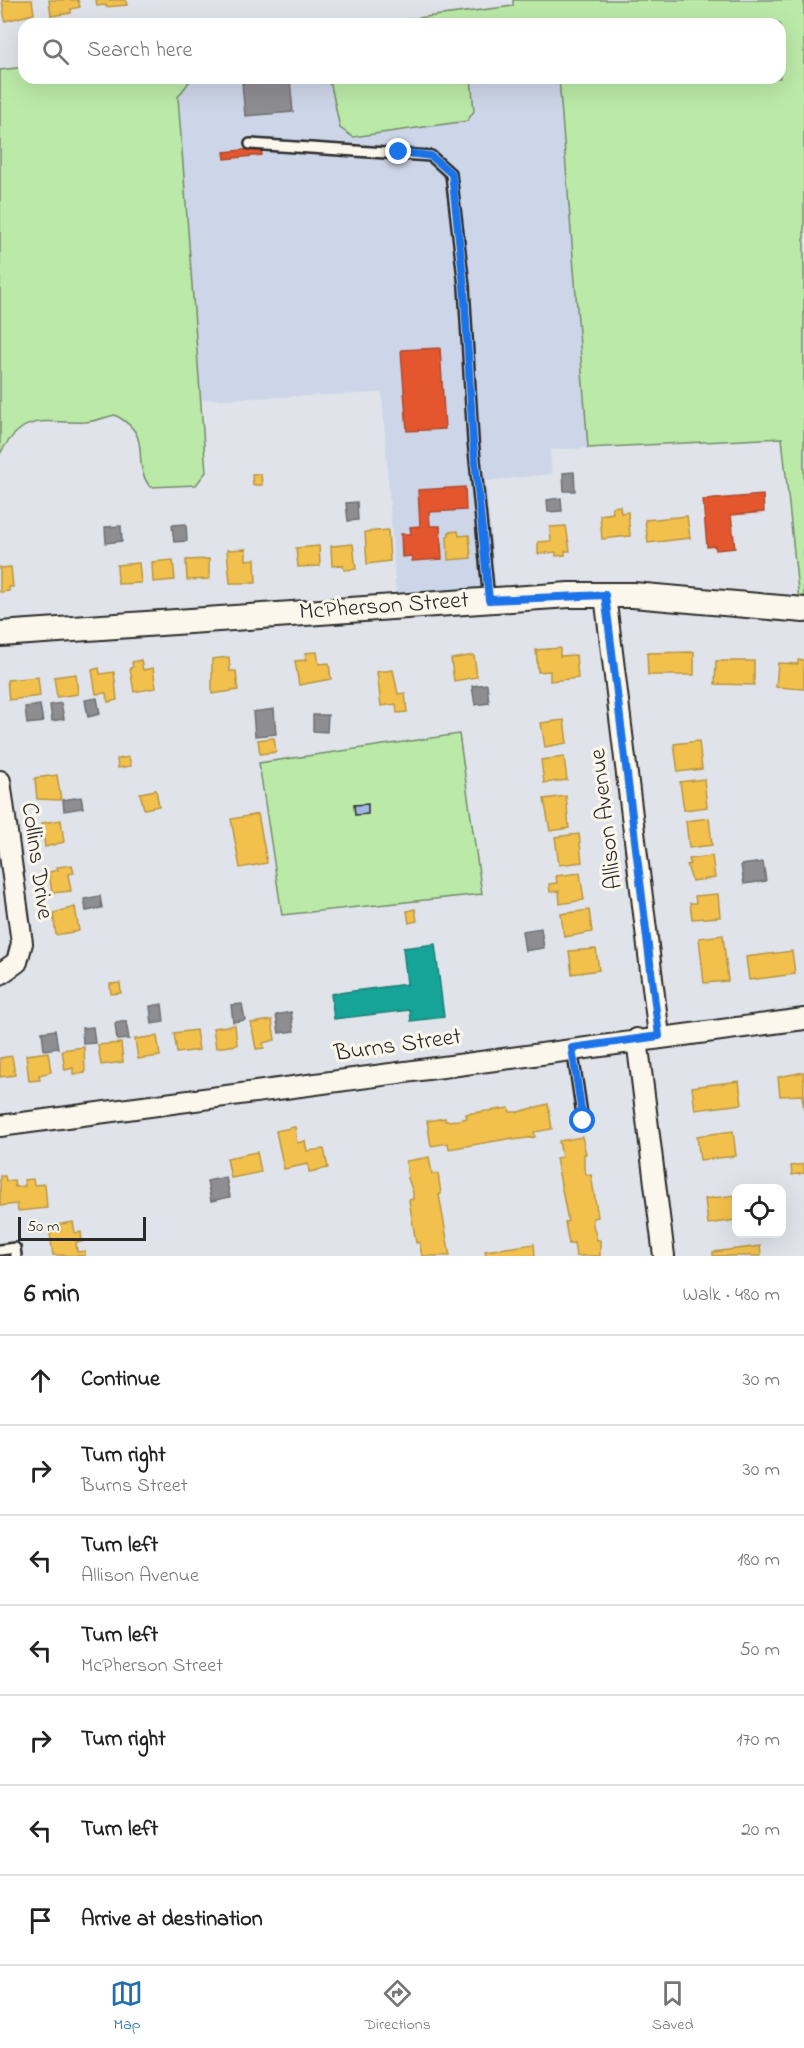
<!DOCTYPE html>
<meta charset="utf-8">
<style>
:root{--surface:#fff;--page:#f2f2f2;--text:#222;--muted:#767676;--line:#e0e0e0;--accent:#1f6fb2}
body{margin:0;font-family:"Indie Flower",sans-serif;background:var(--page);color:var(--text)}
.controls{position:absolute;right:18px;bottom:18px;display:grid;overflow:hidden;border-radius:12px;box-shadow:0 6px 24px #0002}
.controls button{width:54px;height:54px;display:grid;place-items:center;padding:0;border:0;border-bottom:2px solid var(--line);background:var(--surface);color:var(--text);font:30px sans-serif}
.scale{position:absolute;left:18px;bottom:15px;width:128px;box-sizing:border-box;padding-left:6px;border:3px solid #2b2b2b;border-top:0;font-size:16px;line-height:21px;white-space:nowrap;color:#2b2b2b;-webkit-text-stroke:4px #fbf7ec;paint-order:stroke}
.stop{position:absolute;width:18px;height:18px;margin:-14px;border:4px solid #1a73e8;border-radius:50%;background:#fff}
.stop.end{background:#1a73e8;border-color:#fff;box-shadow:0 2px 6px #0008}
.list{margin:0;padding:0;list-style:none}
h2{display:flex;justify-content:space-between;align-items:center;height:78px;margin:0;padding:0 24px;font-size:26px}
h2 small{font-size:20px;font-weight:400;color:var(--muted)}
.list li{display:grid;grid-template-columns:39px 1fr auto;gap:18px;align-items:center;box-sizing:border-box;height:90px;padding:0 24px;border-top:2px solid var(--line)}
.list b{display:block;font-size:22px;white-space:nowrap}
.list p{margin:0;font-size:20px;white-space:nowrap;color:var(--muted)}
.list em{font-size:20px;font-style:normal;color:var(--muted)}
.icon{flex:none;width:33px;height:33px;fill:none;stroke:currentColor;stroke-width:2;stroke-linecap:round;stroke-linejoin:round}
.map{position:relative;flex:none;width:804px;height:1256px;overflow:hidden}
.search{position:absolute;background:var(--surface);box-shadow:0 6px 24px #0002;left:18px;right:18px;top:18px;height:66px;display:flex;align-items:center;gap:15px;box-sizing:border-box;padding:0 21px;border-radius:18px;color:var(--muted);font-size:22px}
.sheet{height:708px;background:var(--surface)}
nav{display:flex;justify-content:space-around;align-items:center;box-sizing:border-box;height:84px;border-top:2px solid var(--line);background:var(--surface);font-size:16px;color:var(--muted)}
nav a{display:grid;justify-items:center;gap:3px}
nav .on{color:var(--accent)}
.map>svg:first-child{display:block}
.built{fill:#cdd6e8}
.green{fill:#bbeaa8;stroke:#738a6a;stroke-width:1.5}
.homes{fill:#f2c14e;stroke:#b69444;stroke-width:1.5}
.shops{fill:#e4572e;stroke:#ac4a2d;stroke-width:1.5}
.public{fill:#17a398;stroke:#1d7f77;stroke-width:1.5}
.industry{fill:#8d8d92;stroke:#707073;stroke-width:1.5}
.building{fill:#a0b6e4;stroke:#2b2b2b;stroke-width:1.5}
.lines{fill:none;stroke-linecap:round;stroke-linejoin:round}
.service-casing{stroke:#2b2b2b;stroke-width:14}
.minor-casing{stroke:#2b2b2b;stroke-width:24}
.tertiary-casing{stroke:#2b2b2b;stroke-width:28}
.service{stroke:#fbf7ec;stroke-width:9}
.minor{stroke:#fbf7ec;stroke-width:20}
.tertiary{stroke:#fbf7ec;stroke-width:24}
.route{stroke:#1a73e8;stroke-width:8}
.labels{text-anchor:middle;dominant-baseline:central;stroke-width:6;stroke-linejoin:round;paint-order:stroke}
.street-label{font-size:24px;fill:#2b2b2b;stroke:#fbf7ec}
</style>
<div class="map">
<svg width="804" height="1256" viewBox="0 0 804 1256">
<rect width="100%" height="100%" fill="#e0e4ea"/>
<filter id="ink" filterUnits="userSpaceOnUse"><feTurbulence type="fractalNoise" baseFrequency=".0167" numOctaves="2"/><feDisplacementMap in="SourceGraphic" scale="12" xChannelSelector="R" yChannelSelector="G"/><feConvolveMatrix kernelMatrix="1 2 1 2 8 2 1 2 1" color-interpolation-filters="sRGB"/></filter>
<g filter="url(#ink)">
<path class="built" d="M192,78h127l12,7 9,43 133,-17 -2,-33h88l29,370 -38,2 2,24 -66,7 10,107 -100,6 -14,-201 -183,7 -21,-303z"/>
<path class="green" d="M513,0h291v600h-5l-17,-162 -194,10 -29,-370h221v-54h-410l143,-18z
M24,67v11h168l-14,19 28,375 -10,13 -46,2c-21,-29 6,-50 -35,-72 -9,2 -19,6 -29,7 -41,2 -61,-12 -86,32v-384z
M319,78h152l3,33 -7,10 -114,16 -13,-9 -9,-43z
M459,734l23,160 -200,21 -23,-152z"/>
<path class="homes" d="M2,0h30l2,14 -29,7z
M49,0h29l2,7 -9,2v4l-20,3z
M96,0h30l1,5 -21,2v-2l-9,1z
M252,474h9l1,11h-9z
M620,506l1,7 7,-1 2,24 -28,3 -2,-24 13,-2 -1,-6z
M687,516l3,22 -42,5 -3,-23z
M566,526l4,25h-5v4l-9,1v-4l-18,2v-12l13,-1 -1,-14z
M388,530l2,31 -23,3 -2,-32z
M458,531l1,5 10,-1 2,23 -23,2 -1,-24h2v-4z
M353,544l3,25 -12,1 -1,-5 -11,1 -1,-20z
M319,546l1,20 -22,1 -2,-19z
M246,549v11l9,-1 1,24h-26l-3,-33z
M209,559v20l-22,1 -1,-20z
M173,560l2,20 -22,2 -1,-20z
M139,563l2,20 -23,1 -1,-19z
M0,566v2l11,-1 2,20h-4v4l-9,1z
M560,648v8l16,-1 2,23 -28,3v-10l-12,1 -2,-22z
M317,652l2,12 10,-1 2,16 -32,6 -4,-24 11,-1 -1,-7z
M694,652v23h-46l-1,-22z
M474,655l3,22 -23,4 -3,-22z
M229,657l1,14h6l2,19 -26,4v-35z
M141,660l2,10 10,-2 3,20 -22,4 -4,-24 3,-1 -1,-5z
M798,660h6v29l-28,-2 2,-24 20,1z
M716,661h38v24l-39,-1z
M99,668l1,6 14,-2 3,28 -9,2 -2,-9 -10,1 -4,-24z
M393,670l5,24 7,-1 2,19 -10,1 -1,-9 -15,2 -4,-34z
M76,674l2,20 -21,3 -3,-20z
M38,677l2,19 -31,4 -2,-20z
M564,720l3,23 -22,4 -4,-24z
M274,738l2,14 -16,2 -2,-14z
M699,741l3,28 -24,3 -4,-28z
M129,757l2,9 -13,2 -1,-9z
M564,757l3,23 -23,3 -3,-23z
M57,775l4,25 -24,-1 -2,-21z
M704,779l3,28 -23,3 -4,-28z
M156,790l3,16 -15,3 -4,-16z
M566,796l3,32 -19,3 -6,-32z
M258,814l9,49 -27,5 -9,-49z
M709,818l3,27 -23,3 -3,-27z
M61,820l3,22 -19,5 -3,-24z
M579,834l3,28 -23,3 -4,-28z
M712,856l3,22 -23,3 -5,-16 3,-1 -1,-5z
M72,865l2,8 -6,1 3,17 -19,2 -3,-21 9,-2 -1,-3z
M580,873l4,27 -24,4 -1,-13 -9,1 -1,-8 8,-1 -1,-7z
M718,894l2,23 -28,2 -2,-16h6l-1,-7z
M75,907l4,24 -23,4 -3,-22z
M415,909l2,12 -8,2 -2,-12z
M589,910l3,22 -28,5 -3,-23z
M723,935l5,46 -24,2 -5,-45z
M596,949l3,21 -27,4 -3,-23z
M792,951l3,23 -46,6 -3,-23z
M120,983l1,10 -10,1 -1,-10z
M272,1020l3,20 -12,3 1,5 -8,1 -5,-26z
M235,1025l2,20 -21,3 -3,-20z
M196,1030l3,20 -22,3 -3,-20z
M157,1036l3,20 -22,3 -3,-20z
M121,1043l2,19 -22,3 -3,-20z
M84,1047l1,26 -12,1v-6l-8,2 -3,-20z
M48,1052l3,20 -12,3 1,5 -11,1 -3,-26z
M12,1056l3,19 -15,2v-19z
M804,1072v39l-2,-16 -22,1 -2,-19z
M739,1081l3,23 -47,6 -3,-23z
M548,1104l4,25 -18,3 1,5 -22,3v-2l-64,11 -1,-6 -17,3 -4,-25 18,-3v3l14,-1 8,-2 -1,-4 43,-6 1,4h8z
M295,1127l2,16 8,-2 2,10 17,-2 4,19 -19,4 -1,-8 -24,5 -8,-38z
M733,1131l3,25 -36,4 -3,-24z
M582,1137l4,17h-2v15l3,6h4l7,42 -5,1v7l4,15h3v16h-24l-2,-13 -5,1 -4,-22 3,-1 -12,-63 6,-1 -3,-16z
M257,1152l4,20 -30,6 -4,-20z
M429,1157l3,17 6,-1 3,21 -2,1 11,61h-28l-3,-14 -3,1 -7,-43 4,-1v-7l-5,-14 -2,-17z
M804,1164v9l-12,2 -1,-9z
M0,1176h5l1,5 8,-1 1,7 10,-1 -1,-6 9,-1 1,6 11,-1 2,24 -29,3 -1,-7 -17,2z
M736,1195v25l-28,4 -3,-25z
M73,1222l2,11 6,-1 1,10h-6l1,10 8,-1v5l-32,-1 -4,-29z
M534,1244l1,12h-49l-1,-5z
M760,1246l1,10h-48v-4z"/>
<path class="shops" d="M261,148l1,7 -37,4 -1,-7z
M440,348l5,81 -38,2 -6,-81z
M465,487l1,23 -37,2 1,14h10l2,33 -30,2v-5l-10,1 -1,-23h10l-1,-7 10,-1 -2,-36z
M763,495l1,17 -33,3 4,33 -19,2 -1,-4 -8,1 -4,-47z"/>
<path class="public" d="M435,944l9,73 -33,4 -1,-11 -76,9 -3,-25 76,-10 -4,-36z"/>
<path class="industry" d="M290,79l3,33 -48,4 -3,-33z
M574,472l1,19h-11l-1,-18z
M561,498l1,13 -14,1 -1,-12z
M357,502l1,18 -10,1 -2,-18z
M186,524l1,17 -13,1 -2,-17z
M121,526l1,15 -16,2 -1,-16z
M487,684l2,19 -14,2 -3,-19z
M97,698l3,16 -12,3 -3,-17z
M61,703l3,16 -12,2 -2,-16z
M40,705l3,17 -16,2 -2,-17z
M274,709l2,25 -21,2 -2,-24z
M313,715h15l-1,17 -14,-1z
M81,797l2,11 -19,3 -1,-11z
M763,862l3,19 -22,3 -3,-19z
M100,896l2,12 -16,3 -2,-12z
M541,928l3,20 -19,3 -3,-20z
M162,1004l2,18 -12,2 -2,-18z
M242,1004l3,16 -12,2 -2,-17z
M291,1012l3,19 -15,2 -3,-18z
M126,1021l3,18 -12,1 -2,-17z
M93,1027l2,16 -12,1 -1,-16z
M55,1030l3,18 -14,2 -2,-18z
M226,1177l4,20 -19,4 -4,-20z"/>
<path class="building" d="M368,804v10l-13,1 -1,-10z"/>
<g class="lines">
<defs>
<path id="service" d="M250,144l181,12 20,18 13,112 9,154 16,160
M572,1048l11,73
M0,1250l15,-2 1,8"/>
<path id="minor" d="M605,595l54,441
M0,781l22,162 -5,19 -17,12
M637,1039l27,217
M0,1126l804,-107"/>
<path id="tertiary" d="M0,634l569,-39h64l171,15"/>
</defs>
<use href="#service" class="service-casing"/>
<use href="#minor" class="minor-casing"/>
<use href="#tertiary" class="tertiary-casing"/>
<use href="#service" class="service"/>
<use href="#minor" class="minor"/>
<use href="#tertiary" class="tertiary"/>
</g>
</g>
<g class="lines" filter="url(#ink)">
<path class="route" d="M399,152l32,4 21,18 12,112 9,154 16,160 116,-5 54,441 -87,12 11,73"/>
</g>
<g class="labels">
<g class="street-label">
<text transform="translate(384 607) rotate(-4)">McPherson Street</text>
<text transform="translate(607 819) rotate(-97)">Allison Avenue</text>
<text transform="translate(36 861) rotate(82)">Collins Drive</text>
<text transform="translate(398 1046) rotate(-8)">Burns Street</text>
</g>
</g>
</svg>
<div class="controls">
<button><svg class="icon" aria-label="locate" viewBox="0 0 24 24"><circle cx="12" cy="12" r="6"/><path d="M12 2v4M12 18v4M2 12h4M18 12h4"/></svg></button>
</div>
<div class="scale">50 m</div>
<div class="stop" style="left:583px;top:1121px"></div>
<div class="stop end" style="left:399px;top:152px"></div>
<div class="search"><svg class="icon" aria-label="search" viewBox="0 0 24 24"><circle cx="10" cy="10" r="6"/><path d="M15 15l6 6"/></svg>Search here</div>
</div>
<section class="sheet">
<h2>6 min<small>Walk · 480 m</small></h2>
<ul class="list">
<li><svg class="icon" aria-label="ahead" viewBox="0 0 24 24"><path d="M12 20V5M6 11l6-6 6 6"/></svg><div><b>Continue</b></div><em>30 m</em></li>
<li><svg class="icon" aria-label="right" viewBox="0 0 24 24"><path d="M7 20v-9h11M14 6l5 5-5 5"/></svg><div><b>Turn right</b><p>Burns Street</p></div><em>30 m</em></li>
<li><svg class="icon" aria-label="left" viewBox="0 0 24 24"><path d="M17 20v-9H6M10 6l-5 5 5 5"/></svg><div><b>Turn left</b><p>Allison Avenue</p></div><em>180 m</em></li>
<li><svg class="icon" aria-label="left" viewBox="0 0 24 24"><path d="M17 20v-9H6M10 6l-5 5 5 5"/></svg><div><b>Turn left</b><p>McPherson Street</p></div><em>50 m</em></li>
<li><svg class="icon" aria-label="right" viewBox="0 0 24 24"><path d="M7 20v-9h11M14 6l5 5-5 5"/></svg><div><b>Turn right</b></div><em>170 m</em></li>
<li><svg class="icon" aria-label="left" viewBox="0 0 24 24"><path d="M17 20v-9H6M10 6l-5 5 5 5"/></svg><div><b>Turn left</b></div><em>20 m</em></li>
<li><svg class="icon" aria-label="arrive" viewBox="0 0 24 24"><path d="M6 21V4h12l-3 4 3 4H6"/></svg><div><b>Arrive at destination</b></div></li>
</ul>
</section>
<nav>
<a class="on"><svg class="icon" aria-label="map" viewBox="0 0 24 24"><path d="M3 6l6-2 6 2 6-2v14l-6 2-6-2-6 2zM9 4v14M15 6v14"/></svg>Map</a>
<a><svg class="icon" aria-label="directions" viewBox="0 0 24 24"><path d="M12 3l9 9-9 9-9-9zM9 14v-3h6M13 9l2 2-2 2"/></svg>Directions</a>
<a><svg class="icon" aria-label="saved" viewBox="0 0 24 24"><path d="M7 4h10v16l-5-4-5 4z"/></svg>Saved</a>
</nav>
